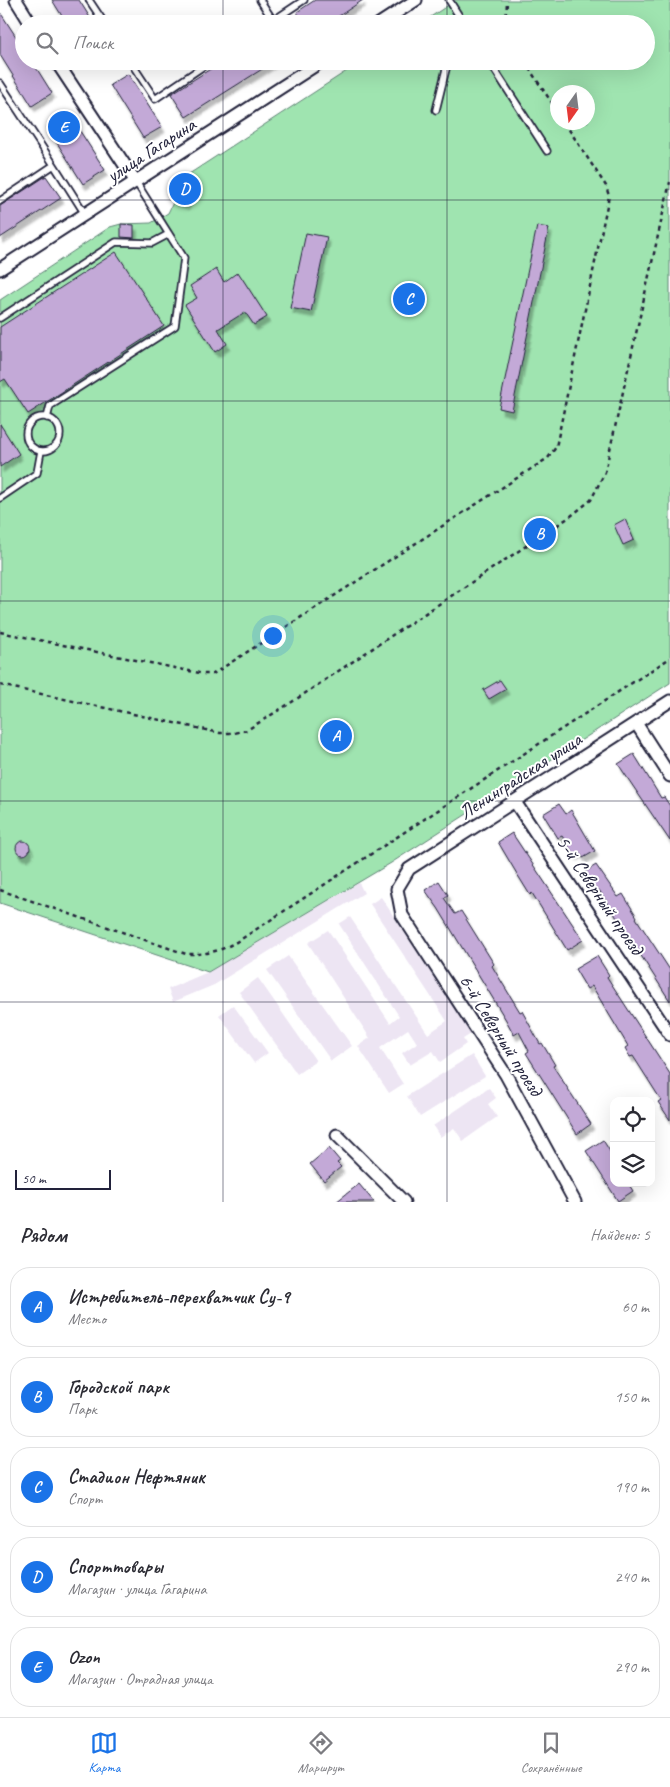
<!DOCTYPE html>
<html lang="ru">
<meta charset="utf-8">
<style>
:root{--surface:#fff;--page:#f2f2f3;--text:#2b2b33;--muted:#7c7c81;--line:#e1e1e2;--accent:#1a73e8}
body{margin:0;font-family:Caveat,sans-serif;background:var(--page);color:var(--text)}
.controls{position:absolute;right:15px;bottom:15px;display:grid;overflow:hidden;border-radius:10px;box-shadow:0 5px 20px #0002}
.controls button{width:45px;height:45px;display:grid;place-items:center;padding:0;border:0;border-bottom:1px solid var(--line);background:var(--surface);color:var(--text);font:25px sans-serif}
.compass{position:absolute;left:550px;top:85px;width:45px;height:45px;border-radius:50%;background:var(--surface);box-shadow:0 5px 20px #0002;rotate:194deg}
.scale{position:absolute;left:15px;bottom:12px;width:96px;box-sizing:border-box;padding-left:5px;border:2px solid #22223b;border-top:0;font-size:14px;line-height:18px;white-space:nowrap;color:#22223b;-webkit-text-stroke:4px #fff;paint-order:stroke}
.you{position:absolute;left:272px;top:635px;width:18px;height:18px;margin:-12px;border:4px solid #fff;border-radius:50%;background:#1a73e8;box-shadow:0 0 0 8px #1a73e833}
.badge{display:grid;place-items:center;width:32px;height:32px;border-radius:50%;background:var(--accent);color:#fff;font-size:16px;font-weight:700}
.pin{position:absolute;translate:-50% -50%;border:2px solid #fff;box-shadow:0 1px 5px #0006}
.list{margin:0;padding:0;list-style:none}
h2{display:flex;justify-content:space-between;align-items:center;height:65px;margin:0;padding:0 20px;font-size:21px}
h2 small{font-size:16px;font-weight:400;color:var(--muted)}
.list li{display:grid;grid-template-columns:32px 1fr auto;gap:15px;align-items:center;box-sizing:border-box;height:80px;margin:0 10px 10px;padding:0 10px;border:1px solid var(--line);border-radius:20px}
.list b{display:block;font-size:19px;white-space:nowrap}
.list p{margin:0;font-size:16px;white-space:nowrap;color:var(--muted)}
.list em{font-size:16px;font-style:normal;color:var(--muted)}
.icon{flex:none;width:28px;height:28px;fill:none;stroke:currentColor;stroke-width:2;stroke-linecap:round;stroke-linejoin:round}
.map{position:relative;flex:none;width:670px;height:1202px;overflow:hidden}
.search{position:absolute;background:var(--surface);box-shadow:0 5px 20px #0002;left:15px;right:15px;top:15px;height:55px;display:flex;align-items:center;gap:12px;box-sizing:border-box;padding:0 18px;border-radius:28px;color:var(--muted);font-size:19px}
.sheet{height:515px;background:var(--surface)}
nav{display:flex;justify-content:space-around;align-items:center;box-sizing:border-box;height:70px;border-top:1px solid var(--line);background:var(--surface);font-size:14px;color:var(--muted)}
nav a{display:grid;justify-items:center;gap:2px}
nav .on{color:var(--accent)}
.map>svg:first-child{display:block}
.built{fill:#ede5f3}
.green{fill:#9fe4b0;stroke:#608376;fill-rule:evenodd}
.building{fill:#c3a9d7;stroke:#22223b;filter:url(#shadow)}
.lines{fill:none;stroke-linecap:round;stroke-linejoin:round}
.service-casing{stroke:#22223b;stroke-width:9}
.minor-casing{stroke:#22223b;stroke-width:15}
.path{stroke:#22223b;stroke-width:2.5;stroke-dasharray:4 4;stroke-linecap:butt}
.service{stroke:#fff;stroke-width:5.5}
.minor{stroke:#fff;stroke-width:11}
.grid{fill:none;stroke:#22223b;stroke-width:1;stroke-opacity:0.55}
.labels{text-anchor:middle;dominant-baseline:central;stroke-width:4;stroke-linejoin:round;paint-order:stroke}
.street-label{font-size:20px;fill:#22223b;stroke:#fff}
</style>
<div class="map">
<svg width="670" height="1202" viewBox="0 0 670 1202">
<defs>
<filter id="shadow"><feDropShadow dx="3" dy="5.5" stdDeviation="1" flood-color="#0004"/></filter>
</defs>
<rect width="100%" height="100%" fill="#fff"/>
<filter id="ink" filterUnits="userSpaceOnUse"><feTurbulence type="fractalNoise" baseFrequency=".02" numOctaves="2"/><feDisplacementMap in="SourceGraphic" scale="10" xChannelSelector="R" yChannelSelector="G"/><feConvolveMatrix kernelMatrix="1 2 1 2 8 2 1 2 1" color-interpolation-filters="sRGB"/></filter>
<g filter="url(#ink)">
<path class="built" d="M359,883l5,10 -150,92 -41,17 -5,-13 40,-17z
M381,897l90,137 -8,5 3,5 -26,18 -7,-11 -23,14 -8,-12 15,-10 -9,-14 -28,19 23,36 -14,9 -31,-47 12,-8 -62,-95 20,-13 62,93 9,-7 -60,-92 11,-7 78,117 19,-13 -77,-117z
M288,956l64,90 -21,15 -64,-91z
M258,978l58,83 -19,13 -58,-82z
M233,1005l35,48 -14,10 -35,-48z
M472,1055l13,21 -65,41 -13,-21z
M489,1088l7,10 -8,6 9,13 -34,24 -9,-13 -14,9 -7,-11z"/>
<path class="green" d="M456,0h214v683l-279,180 -183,109 -208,-69v-603l110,-73 11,-3 30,-1 17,-10 18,-37 176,-115h284v-37h-226zM558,92h30v30h-30z"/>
<path class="building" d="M52,0h27l15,24h-27z
M315,0h48l-36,24h-23l-7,-12z
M0,12l24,37v12h8l20,32 -20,13 -32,-51z
M223,61h52l-89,56 -15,-23z
M128,74l34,53 -19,11 -33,-53z
M69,114l36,56 -22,14 -36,-57z
M46,176l15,22 -61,40v-32z
M181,185l11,5 -6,14 -12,-5z
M121,224l13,1v13l-13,-1z
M537,226l12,2 -37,183 -13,-3z
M306,233l21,4 -16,75 -21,-4z
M116,252l48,74 -136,88 -23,-35 -5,3v-55z
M216,269l8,13 14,-10 29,45 -13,8 -9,-13 -27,17 9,15 -12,8 -30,-47 12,-7 -7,-12z
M0,424l19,30 -19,13z
M625,519l9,21 -11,5 -9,-20z
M500,680l6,9 -17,10 -6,-9z
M634,754l27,44 3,-1 6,9v35l-52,-77z
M559,804l7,10 5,-4 24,41 -12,7 -4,-6 -5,3 -12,-19 -4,2 -15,-24z
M512,833l71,107 -16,10 -35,-57 -2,2 -13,-21 -19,-32z
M16 848a7 7 0 1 1 14 0a7 7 0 1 1-14 0Z
M596,865l22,32 5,-3 14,23 -1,1 34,52v31l-71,-111 -2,1 -12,-19z
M439,881l9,14 -4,3 11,16 6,-3 33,53 -2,2 28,46 2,-1 18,33 2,-1 13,22 -2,1 38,58 -14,10 -51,-81 3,-2 -10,-19 -5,3 -8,-15 -68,-112 -13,-18z
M597,956l12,19 -2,2 63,97v46l-12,-18 3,-2 -28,-44 -3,1 -5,-9 3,-2 -36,-60 -5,3 -12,-20z
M603,1140l11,18v25h14l5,8 -15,10 -32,-50z
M329,1148l11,13 -3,2 4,4 -17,14 -14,-17z
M359,1184l15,18h-38z"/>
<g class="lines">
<defs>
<path id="service" d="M89,0l16,24
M260,0l14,22
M449,0l15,24
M268,24l36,-24
M130,61l25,38 56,-38
M300,61l6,10
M489,61l58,90
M0,83l54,82
M436,110l12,-49
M0,201l54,-36 31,49
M0,318l116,-76 36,1 17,-9
M26 434a17 17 0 1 1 34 0a17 17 0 1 1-34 0Z
M47,418l3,-12 125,-80 9,-68 -48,-76
M0,498l37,-25 4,-22"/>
<path id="minor" d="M16,0l15,24
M379,24l37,-24
M56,61l80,121
M0,269l322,-208
M636,723l34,53
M515,802l155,233
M337,1135l67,67
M575,1202l-69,-127 -104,-160 -5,-26 12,-20 261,-168"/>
</defs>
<use href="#service" class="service-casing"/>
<use href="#minor" class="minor-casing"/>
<path class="path" d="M506,24l1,-24
M524,61l34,51
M0,632l204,42h9l335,-216 8,-11 53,-251 -3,-10 -42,-64
M0,685l220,48h14l13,-3 45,-28 279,-186 20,-16 14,-28 65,-290
M0,890l186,64c22,1 38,-4 57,-16l427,-280"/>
<use href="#service" class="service"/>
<use href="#minor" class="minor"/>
</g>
</g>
<path class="grid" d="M223,0v24M447,0v24M223,61v1141M447,61v1141M0,200h670M0,401h670M0,601h670M0,801h670M0,1002h670"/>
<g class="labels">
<g class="street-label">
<text transform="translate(151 150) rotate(-33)">улица Гагарина</text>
<text transform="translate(520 776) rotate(-33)">Ленинградская улица</text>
<text transform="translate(600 895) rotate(56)">5-й Северный проезд</text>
<text transform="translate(501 1035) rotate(58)">6-й Северный проезд</text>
</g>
</g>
</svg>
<div class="controls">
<button><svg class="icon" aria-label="locate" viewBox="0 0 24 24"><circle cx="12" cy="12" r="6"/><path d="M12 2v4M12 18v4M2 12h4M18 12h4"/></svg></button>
<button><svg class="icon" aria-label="layers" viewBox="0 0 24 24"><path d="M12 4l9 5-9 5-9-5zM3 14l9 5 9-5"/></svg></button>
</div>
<svg class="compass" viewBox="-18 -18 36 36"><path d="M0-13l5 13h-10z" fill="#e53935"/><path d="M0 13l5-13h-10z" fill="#7c7c81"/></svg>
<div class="scale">50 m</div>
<div class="you"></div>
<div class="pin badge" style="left:336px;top:736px">A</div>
<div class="pin badge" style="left:540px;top:534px">B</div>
<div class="pin badge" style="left:409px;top:299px">C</div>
<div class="pin badge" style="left:185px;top:189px">D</div>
<div class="pin badge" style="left:64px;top:127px">E</div>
<div class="search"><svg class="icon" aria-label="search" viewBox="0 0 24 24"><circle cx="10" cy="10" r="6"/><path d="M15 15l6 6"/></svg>Поиск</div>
</div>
<section class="sheet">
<h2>Рядом<small>Найдено: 5</small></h2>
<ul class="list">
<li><span class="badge">A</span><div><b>Истребитель-перехватчик Су-9</b><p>Место</p></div><em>60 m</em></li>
<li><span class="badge">B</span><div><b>Городской парк</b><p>Парк</p></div><em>150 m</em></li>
<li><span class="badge">C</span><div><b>Стадион Нефтяник</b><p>Спорт</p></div><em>190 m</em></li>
<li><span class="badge">D</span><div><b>Спорттовары</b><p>Магазин · улица Гагарина</p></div><em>240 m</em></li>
<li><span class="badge">E</span><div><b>Ozon</b><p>Магазин · Отрадная улица</p></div><em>290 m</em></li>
</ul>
</section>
<nav>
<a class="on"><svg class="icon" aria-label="map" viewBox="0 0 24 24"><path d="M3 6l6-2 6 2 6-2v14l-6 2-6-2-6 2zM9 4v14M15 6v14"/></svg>Карта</a>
<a><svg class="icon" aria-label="directions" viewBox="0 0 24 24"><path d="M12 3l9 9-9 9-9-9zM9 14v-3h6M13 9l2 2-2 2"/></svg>Маршрут</a>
<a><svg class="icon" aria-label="saved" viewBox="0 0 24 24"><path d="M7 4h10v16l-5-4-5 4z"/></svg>Сохранённые</a>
</nav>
